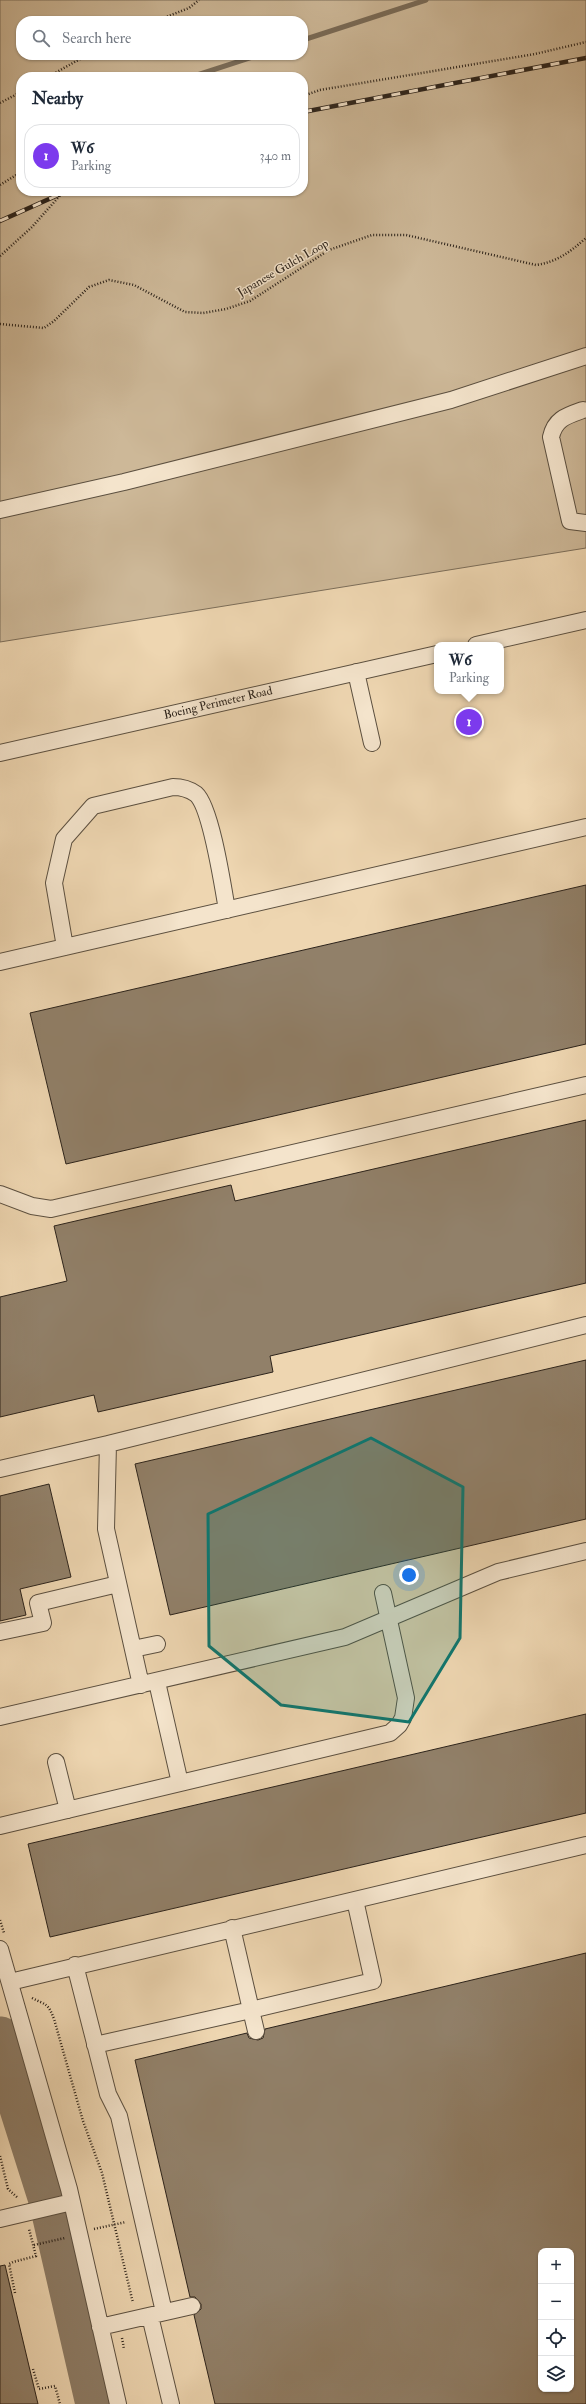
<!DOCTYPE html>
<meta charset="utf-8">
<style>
:root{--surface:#fff;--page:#f2f2f3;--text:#1f2937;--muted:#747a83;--line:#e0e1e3;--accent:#7c3aed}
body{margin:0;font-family:"IM FELL Double Pica",serif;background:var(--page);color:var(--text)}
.controls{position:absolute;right:12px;bottom:12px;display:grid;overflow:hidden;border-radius:8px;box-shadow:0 1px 3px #0004}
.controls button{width:36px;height:36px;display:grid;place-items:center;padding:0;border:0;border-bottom:1px solid var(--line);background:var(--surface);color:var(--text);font:20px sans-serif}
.you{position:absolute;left:409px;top:1575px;width:14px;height:14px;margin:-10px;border:3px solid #fff;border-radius:50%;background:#1a73e8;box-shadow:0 0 0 6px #1a73e833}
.badge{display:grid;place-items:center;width:26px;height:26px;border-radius:50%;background:var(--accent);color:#fff;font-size:13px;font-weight:700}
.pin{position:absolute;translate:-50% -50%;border:2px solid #fff;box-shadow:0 1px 4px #0006}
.popup{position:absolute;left:434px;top:642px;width:70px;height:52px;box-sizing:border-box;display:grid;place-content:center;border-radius:8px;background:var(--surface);filter:drop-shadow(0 1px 3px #0005);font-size:13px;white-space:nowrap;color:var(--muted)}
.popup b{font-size:15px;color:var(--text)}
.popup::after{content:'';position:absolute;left:50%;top:100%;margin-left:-8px;border:8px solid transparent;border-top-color:var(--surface)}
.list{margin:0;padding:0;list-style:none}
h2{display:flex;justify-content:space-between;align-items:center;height:52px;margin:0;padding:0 16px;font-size:17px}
h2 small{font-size:13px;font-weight:400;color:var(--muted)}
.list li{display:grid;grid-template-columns:26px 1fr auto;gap:12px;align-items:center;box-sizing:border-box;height:64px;margin:0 8px 8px;padding:0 8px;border:1px solid var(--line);border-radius:16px}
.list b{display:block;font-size:15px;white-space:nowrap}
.list p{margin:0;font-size:13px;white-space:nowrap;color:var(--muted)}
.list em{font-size:13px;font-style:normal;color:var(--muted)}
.icon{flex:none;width:22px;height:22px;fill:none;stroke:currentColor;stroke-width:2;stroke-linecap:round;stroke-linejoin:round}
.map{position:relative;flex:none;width:586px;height:2404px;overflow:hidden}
.search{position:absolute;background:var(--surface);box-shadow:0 1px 3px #0004;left:16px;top:16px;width:292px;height:44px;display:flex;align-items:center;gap:10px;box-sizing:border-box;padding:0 14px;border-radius:16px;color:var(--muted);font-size:15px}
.panel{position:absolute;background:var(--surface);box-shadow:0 1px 3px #0004;left:16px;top:72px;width:292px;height:124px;border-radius:16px}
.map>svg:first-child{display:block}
.green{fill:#cdb898;stroke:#7c6e5a;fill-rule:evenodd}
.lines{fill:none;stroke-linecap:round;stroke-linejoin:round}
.stream{stroke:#796a56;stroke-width:5}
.taxiway{stroke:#8d7c66;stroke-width:45}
.building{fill:#918069;stroke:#2c231b;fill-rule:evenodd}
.minor-casing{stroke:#5c5040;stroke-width:18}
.path{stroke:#2c231b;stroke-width:2.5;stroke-dasharray:1 2;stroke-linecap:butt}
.minor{stroke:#f4e4cc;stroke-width:16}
.rail-casing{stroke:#2c231b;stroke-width:4.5}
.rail{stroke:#f4e4cc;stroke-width:3;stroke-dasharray:9;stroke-linecap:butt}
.marked{fill:#0f766e;fill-opacity:0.2;stroke:#0f766e;stroke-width:3;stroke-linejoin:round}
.labels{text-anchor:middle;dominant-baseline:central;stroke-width:3;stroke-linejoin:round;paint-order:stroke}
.street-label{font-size:12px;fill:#2c231b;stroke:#f4e4cc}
</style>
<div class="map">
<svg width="586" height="2404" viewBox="0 0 586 2404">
<rect width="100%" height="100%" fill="#eed6b1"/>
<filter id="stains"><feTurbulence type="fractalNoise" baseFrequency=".005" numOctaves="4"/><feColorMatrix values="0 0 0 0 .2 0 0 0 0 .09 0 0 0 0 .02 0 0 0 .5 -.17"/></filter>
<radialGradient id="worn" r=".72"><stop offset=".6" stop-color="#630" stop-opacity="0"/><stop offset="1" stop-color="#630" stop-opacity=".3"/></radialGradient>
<path class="green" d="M0,0h586v548l-586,94zM21,21h282v34h-282zM21,77h282v114h-282z"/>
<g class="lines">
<path class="stream" d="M303,40l123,-40
M191,77l68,-22"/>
<path class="taxiway" d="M0,2039l51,161 47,204"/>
</g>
<path class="building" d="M586,885v159l-520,120 -36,-151z
M586,1120v163l-316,73 3,16 -175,40 -4,-17 -94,22v-120l67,-16 -13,-55 177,-41 4,16z
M586,1360v159l-416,96 -35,-151z
M49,1484l22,93 -51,12 6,26 -26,6v-125z
M586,1714v99l-536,124 -22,-93z
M586,1953v451h-371l-21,-89 7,-6v-5l-6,-7h-5l-55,-237 112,-27 2,5 9,2 5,-2 2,-9zM541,2251h30v138h-30z
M5,2265l33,139h-38v-138z"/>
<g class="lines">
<defs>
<path id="minor" d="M583,410c-17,6 -28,9 -32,27l19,84 16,2
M0,510l124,-28 327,-82 135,-44
M476,645l110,-25
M356,672l16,71
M0,753l437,-99
M65,947l-11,-64 10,-44 29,-33 80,-19c8,0 16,2 23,7 15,13 27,93 31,116
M0,962l586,-135
M0,1194l32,12 19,3 535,-124
M108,1444l478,-119
M0,1469l108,-25 -2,85 35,156
M0,1632l43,-9 -5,-20 80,-19
M133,1649l24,-5
M157,1682l23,101
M0,1717l345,-80 153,-65 88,-21
M56,1762l12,48
M0,1826l390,-93 9,-8 4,-7 3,-20 -23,-105
M0,1949l69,240 49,215
M75,1965l33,129 11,22 45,196
M10,1982l576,-137
M256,2031l-5,-21 122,-29 -18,-81
M95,2045l156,-35 -19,-82
M0,2219l72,-17
M150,2316l21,88
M100,2327l92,-21"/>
</defs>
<use href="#minor" class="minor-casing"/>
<path class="path" d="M156,21l33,-13 10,-8
M48,77l39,-22
M303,96l17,-6 215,-36 51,-12
M0,103l21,-11
M0,185l21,-13
M0,256l32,-29 32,-36
M0,324l44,4 10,-7 35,-34 20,-7 25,5 51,27 18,1 23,-4 24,-8 79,-51 43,-15h34l130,30c21,-3 34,-13 50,-27
M0,1920l4,13
M32,1998c14,7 16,5 22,21l29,102 19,52 31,130
M0,2156l8,33 10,9
M94,2229l32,-7
M34,2245l31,-7
M15,2293l-6,-29 4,-2 23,-6 -7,-27
M122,2338l2,11
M33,2369l6,20 16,-3 5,18"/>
<use href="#minor" class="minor"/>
<defs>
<path id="rail" d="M303,112l283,-54
M0,221l67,-30"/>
</defs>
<use href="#rail" class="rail-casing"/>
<use href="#rail" class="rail"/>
</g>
<path class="marked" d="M371,1438l92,49 -3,151 -51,84 -128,-17 -72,-59 -1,-132z"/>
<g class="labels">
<g class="street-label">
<text transform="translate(283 268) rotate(-30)">Japanese Gulch Loop</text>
<text transform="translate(218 703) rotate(-13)">Boeing Perimeter Road</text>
</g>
</g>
<rect width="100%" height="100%" filter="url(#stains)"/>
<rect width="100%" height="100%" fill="url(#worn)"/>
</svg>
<div class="controls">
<button>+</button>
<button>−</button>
<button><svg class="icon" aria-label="locate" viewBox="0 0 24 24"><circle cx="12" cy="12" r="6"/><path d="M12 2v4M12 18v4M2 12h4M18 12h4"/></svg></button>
<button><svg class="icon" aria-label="layers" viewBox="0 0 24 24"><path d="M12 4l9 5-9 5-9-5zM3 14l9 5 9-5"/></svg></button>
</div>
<div class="you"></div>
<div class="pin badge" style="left:469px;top:722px">1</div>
<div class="popup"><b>W6</b>Parking</div>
<div class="search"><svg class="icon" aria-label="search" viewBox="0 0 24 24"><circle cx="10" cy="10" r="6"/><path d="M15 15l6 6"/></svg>Search here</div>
<section class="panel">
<h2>Nearby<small></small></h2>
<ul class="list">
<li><span class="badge">1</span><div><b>W6</b><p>Parking</p></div><em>340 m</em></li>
</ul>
</section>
</div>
